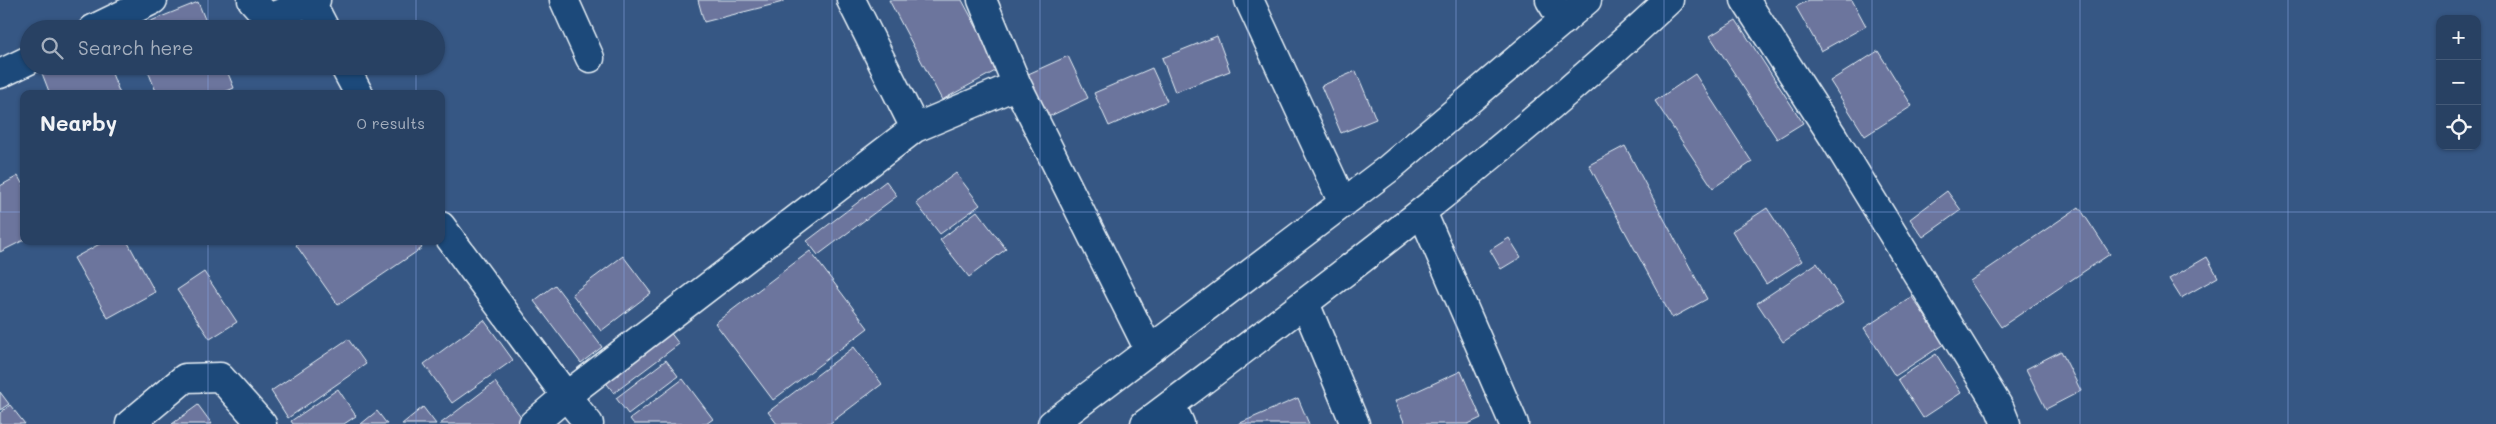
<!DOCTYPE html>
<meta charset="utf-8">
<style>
:root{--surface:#284163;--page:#344c6c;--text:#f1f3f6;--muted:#a5afbe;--line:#445a78}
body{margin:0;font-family:Mali,sans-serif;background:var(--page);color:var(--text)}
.controls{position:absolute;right:15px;top:15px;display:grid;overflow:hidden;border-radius:10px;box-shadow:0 1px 4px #0004}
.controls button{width:45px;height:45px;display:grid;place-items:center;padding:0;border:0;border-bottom:1px solid var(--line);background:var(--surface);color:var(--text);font:25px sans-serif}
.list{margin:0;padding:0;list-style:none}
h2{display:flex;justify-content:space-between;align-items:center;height:65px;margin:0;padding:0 20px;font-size:21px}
h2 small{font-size:16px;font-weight:400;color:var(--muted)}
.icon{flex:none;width:28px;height:28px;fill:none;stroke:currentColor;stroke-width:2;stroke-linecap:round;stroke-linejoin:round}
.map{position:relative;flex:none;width:2496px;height:424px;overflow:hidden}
.search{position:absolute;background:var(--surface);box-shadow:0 1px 4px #0004;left:20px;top:20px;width:425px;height:55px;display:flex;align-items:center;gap:12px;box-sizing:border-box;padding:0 18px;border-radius:28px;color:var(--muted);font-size:19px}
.panel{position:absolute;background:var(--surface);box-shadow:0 1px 4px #0004;left:20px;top:90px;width:425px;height:155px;border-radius:10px}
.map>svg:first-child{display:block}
.building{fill:#6c759d;stroke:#e8f1f8}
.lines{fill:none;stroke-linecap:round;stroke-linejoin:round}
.minor-casing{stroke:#e8f1f8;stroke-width:31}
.secondary-casing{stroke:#e8f1f8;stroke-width:31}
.minor{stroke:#1f4a7a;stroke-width:28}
.secondary{stroke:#1f4a7a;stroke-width:28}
.grid{fill:none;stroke:#8da8ea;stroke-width:1;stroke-opacity:0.55}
</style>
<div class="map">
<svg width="2496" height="424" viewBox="0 0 2496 424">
<rect width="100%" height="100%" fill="#365784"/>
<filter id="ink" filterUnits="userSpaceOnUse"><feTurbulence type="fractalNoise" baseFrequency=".02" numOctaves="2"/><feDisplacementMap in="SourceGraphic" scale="10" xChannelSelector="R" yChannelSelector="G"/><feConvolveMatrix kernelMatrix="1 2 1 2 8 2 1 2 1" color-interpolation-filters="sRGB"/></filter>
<g filter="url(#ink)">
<path class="building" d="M698,0h85v2l-79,20z
M889,0h73l37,69 -57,31z
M1809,0h43l14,26 -45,25 -25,-44z
M198,2l11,27h-78z
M1736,20l67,103 -26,16 -67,-103z
M1217,36l13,35 -55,21 -13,-34z
M1878,51l34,55 -47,30 -35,-55z
M1068,56l20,42 -42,20 -20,-43z
M46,66h63l11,28h-70l-10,-26z
M146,66h79l9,22 -14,6h-63z
M1152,68l15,33 -58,25 -15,-33z
M1356,71l20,48 -35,14 -20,-47z
M1695,74l57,88 -39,26 -58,-87z
M1625,146l82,153 -35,19 -83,-153z
M956,173l24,32 -40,29 -24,-31z
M18,176l6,11v53l-24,12v-66z
M886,181l11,15 -79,59 -11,-14z
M1947,191l14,19 -38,27 -13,-18z
M2079,207l31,47 -109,73 -31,-46z
M1767,208l35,53 -36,23 -34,-53z
M977,211l29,38 -37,28 -29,-37z
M1509,238l12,19 -20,12 -11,-19z
M105,241h22l28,51 -47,26 -34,-60z
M301,241h116l5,7 -84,57 -42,-60z
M810,251l58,77 -95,72 -58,-77z
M623,256l28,37 -50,38 -29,-37z
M2207,257l11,20 -37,21 -12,-19z
M1817,263l26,40 -60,39 -26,-39z
M204,272l33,50 -27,17 -33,-49z
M555,285l47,62 -21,16 -47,-62z
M1912,297l32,47 -49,32 -31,-48z
M484,320l29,40 -61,43 -28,-39z
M666,327l13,17 -65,49 -13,-17z
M348,339l18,25 -78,54 -17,-27z
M854,347l28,37 -53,40h-52l-9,-12z
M2061,351l20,40 -35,18 -20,-40z
M1936,354l25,39 -38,25 -25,-39z
M666,360l12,16 -50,38 -12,-16z
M1461,371l20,47 -13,6h-63l-10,-23z
M683,379l30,40 -7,5h-72l-4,-5z
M495,382l30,40 -2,2h-83z
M338,389l18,27 -12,8h-51l-2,-3z
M0,392l9,12 -9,6z
M1298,398l11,26h-71z
M10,405l15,19h-25v-11z
M198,405l14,19h-40z
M423,407l13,17h-34z
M377,411l10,13h-26z"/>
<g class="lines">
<defs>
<path id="minor" d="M252,0l16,18 48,-18
M564,0l26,58
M851,0l64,128
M982,0l35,85 132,265
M1249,0l94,203
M1550,0l13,21
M1745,0l89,138 166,271 6,15
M311,2l14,27
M93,29l60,-29
M344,66l15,28
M0,74l29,-14
M1422,212l92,212
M441,226l125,170 23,28
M1305,303l50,121
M1171,405l9,19
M130,424l55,-46 35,-1 42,47
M533,424l33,-28 349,-268 102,-43"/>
<path id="secondary" d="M1052,424l336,-255 199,-169
M1145,424c179,-135 360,-270 524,-424"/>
</defs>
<use href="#minor" class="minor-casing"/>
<use href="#secondary" class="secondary-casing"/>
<use href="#minor" class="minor"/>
<use href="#secondary" class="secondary"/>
</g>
</g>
<path class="grid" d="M208,0v29M416,0v29M624,0v424M832,0v424M1040,0v424M1248,0v424M1456,0v424M1664,0v424M1872,0v424M2080,0v424M2288,0v424M208,66v28M416,66v28M0,212h24M441,212h2055M208,241v183M416,241v183"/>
</svg>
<div class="controls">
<button>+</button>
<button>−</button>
<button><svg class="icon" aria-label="locate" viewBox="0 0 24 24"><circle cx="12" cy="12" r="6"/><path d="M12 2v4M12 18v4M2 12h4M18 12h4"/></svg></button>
</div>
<div class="search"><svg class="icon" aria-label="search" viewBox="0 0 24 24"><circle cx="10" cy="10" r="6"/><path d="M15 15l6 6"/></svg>Search here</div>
<section class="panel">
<h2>Nearby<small>0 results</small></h2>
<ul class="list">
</ul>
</section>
</div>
